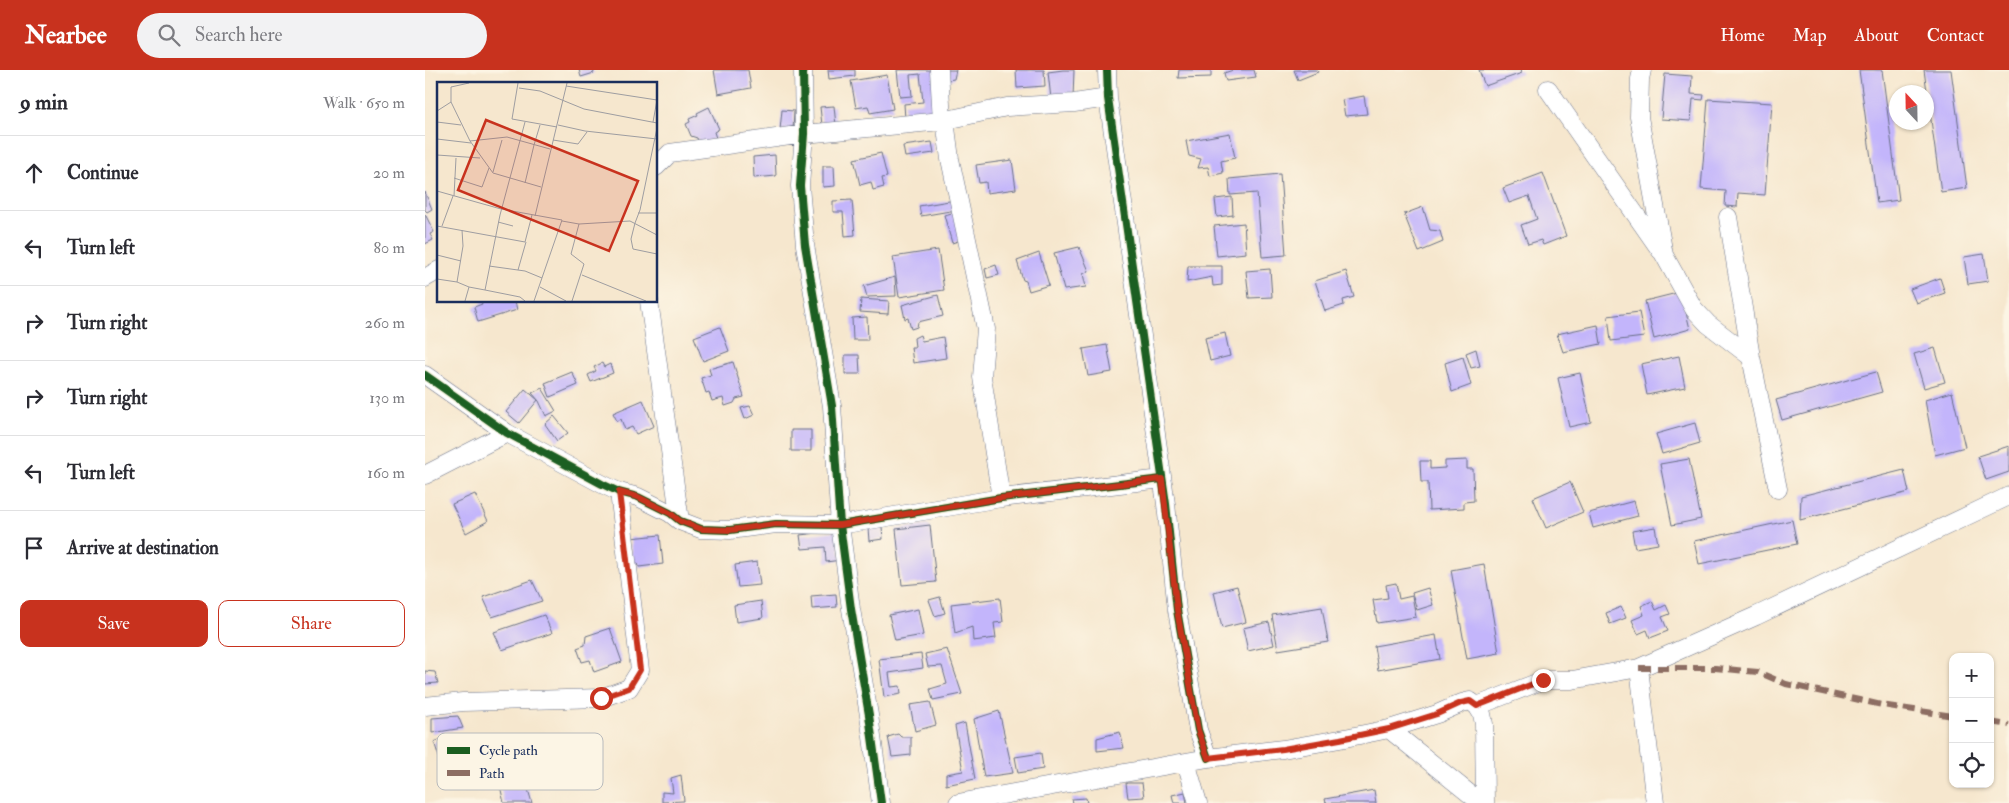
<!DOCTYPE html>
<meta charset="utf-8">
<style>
:root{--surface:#fff;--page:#f2f2f3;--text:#2b2b33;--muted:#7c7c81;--line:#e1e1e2;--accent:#c8321e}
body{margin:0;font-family:"IM FELL Double Pica",serif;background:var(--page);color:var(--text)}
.controls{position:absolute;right:15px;bottom:15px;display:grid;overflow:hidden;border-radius:10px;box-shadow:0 1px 4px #0004}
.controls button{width:45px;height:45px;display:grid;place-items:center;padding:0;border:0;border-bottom:1px solid var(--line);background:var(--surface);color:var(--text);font:25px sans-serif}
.compass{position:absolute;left:1464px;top:15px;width:45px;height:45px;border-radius:50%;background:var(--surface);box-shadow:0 1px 4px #0004;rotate:338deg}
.stop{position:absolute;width:15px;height:15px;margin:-11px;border:4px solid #c8321e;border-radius:50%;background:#fff}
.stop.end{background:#c8321e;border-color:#fff;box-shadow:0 1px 5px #0008}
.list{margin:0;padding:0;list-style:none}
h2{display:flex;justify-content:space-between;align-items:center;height:65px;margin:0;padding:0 20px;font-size:21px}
h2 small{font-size:16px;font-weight:400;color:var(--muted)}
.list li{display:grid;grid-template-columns:32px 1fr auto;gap:15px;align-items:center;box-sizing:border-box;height:75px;padding:0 20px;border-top:1px solid var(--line)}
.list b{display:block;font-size:19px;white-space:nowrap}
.list em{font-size:16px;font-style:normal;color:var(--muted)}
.actions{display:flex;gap:10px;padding:15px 20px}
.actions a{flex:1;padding:11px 0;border:1px solid var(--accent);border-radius:10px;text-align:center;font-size:18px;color:var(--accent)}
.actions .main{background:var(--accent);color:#fff}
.icon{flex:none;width:28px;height:28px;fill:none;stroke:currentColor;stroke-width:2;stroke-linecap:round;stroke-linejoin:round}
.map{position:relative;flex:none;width:1584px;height:733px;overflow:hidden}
header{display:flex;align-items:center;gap:30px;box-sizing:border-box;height:70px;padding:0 25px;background:var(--accent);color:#fff}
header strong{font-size:24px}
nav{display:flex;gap:28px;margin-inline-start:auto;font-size:18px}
.search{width:350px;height:45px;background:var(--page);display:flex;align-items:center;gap:12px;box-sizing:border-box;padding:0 18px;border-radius:28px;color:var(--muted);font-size:19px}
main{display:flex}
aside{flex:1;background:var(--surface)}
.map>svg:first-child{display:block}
.building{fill:#c3b5fb}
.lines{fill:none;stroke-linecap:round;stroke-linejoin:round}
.minor-casing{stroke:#686f85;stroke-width:19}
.minor{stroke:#fff;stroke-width:18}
.quiet{stroke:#8d6e63;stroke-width:6;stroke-dasharray:12 6;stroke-linecap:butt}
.cycleway-casing{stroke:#fcf5e5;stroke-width:11}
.cycleway{stroke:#1b5e20;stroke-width:8}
.route{stroke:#c8321e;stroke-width:6}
.inset-road{fill:none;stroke:#9e9da1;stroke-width:1}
.view{fill:#c8321e;fill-opacity:0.15;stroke:#c8321e;stroke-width:2.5}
.inset-edge{fill:none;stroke:#1b2f5e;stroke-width:2.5}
.key{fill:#fcf5e5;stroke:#b8babc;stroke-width:1}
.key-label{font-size:14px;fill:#1b2f5e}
</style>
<header>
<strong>Nearbee</strong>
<div class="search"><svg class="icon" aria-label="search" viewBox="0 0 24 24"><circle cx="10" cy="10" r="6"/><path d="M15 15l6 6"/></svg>Search here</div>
<nav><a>Home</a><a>Map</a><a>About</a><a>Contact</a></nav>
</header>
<main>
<aside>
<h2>9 min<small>Walk · 650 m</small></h2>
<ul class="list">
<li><svg class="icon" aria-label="ahead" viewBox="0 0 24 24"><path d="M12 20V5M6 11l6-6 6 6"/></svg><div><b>Continue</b></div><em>20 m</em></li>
<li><svg class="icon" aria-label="left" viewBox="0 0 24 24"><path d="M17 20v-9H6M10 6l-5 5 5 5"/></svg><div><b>Turn left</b></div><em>80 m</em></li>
<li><svg class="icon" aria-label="right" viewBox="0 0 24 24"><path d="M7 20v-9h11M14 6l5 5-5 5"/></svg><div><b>Turn right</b></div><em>260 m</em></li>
<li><svg class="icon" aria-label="right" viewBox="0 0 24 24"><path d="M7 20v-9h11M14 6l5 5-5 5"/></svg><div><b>Turn right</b></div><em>130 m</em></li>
<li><svg class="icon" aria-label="left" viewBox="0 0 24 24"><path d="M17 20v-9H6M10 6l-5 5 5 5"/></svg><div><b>Turn left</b></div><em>160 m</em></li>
<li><svg class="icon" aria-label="arrive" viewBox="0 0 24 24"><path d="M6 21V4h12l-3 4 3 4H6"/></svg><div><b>Arrive at destination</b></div></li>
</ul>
<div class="actions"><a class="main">Save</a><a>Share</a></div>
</aside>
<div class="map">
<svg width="1584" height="733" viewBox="0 0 1584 733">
<rect width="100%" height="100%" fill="#fcf5e5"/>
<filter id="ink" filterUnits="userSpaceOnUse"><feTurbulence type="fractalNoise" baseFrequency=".02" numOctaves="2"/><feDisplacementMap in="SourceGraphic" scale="10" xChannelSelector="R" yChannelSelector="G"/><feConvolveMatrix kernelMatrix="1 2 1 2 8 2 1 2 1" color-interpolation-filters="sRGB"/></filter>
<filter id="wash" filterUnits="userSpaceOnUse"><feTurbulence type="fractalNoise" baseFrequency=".0096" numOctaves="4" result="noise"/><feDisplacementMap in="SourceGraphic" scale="20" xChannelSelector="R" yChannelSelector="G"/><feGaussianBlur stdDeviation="1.12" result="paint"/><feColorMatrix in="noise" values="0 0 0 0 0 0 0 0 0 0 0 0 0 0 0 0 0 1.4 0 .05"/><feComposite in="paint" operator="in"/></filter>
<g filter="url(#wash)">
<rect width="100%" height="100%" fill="#f6e7ce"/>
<g id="blocks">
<path class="building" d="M154,0h14l1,3 -13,4z
M289,0h34l3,18 -33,6z
M403,0h27v6l-26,3z
M472,0h37l4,46 -33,3 -1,-15 19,-2 -3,-28 -10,1 2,21 -12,1z
M522,0h9l-2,9 -6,1z
M591,0h28l1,16 -28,2z
M638,0h11l-1,28 -22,1 -3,-27z
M754,0h32v7l-33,1z
M808,0h21l2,7 -30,4 -2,-8z
M869,0h23l1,2 -20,8z
M1054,0h42l1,3 -37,13z
M1434,0h23l17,130 -22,3z
M1499,0h27l16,118 -26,4z
M1240,4l27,2 -1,18 13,1 -1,5 -10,-1 -2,22 -30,-2z
M462,5l6,34 -23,4 -2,-7 -12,2 -5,-27z
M939,26l3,18 -22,2 -3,-16z
M1283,29l64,4 -7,92 -27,-2 -1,14 -12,-1 1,-15 -25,-2z
M409,36l2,20 -13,8 -3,-27z
M284,37l10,22 -5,3 2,6 -16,7 -3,-7 -6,-2 -5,-12 4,-2 -1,-3 9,-4 -1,-2z
M357,40l12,1 -1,20 -13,-1z
M805,63l5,25 -14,3 2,12 -13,3 -2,-9 -10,1 3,-9 -12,-3 -3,-15z
M507,72l2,11 -29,4 -2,-11z
M456,83l6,24 -5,1 2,9 -11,3 -2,-8 -11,3 -6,-26z
M350,85l1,21 -22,2 -1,-21z
M587,90l4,29 -29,4 -1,-11 -7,1 -3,-18z
M398,96h11l1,20 -12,1z
M1118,103l23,63 -23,9 -2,-5 -13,4 -7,-19 16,-6 -8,-23 -20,7 -6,-15z
M855,104l6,81 -24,2 -5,-64 -27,2 -1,-16z
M0,122l7,17 -5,3 -2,-2z
M807,127l1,18 -16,2 -2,-18z
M427,130l3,35 -10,1 -2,-24h-10v-11z
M530,130l1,10 -35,6 -2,-10z
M998,137l7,23 10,1 3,11 -24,10 -15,-38z
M531,142l8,27 -12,4 -8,-28z
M0,144l9,18 -4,2 3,6 -8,4z
M819,153l2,30 -29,3 -3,-30z
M654,177l10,24 -6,3 3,13 -22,3 -10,-37z
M513,180l6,40 -45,7 -6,-40z
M614,183l10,32 -20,6 -3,-10 -3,-1 -6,-19z
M1559,184l4,27 -20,3 -4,-27z
M571,195l3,10 -12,3 -2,-9z
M763,196h34v19l-9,1 -1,-9 -25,5z
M845,199l2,28 -23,1 -3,-27z
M921,201l8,26 -11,3 1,5 -19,6 -10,-30z
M470,207l1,19 -29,1 -3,-11z
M1515,208l5,15 -29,10 -6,-14z
M1256,222l9,37 -36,10 -9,-38z
M513,225l5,21 -25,6 -1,5 -6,2 -3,-11 -3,1 -3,-14z
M436,229l28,2 -1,13 -28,-2z
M56,231h34l2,9 -39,12 -4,-15 8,-3z
M1214,242l5,25 -33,4 -3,-25z
M442,247l1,23h-15l-1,-22z
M1173,255l3,19 -38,8 -6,-18z
M295,257l9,24 -26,10 -9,-24z
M800,263l5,23 -20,5 -5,-23z
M495,265l2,6 21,-4 3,21 -33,5 -2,-16h4l-1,-9z
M682,275l5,27 -24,4 -5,-27z
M1510,278l10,34 -21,6 -10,-34z
M1051,279l4,17 -9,2 -5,-15z
M420,285h14l1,19h-15z
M1254,286l6,31 -38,8 -6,-31z
M1038,287l8,28 -19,7 -7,-29z
M308,292l11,35 -8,2 -2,4 -9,3 -2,-8 -11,3 -3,-9 -3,1 -5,-15 10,-3 -2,-6z
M177,293l2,4 6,-3 3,9 -22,9 -3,-7 8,-4 -2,-4z
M147,302l6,13 -28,12 -5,-14z
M1451,302l6,20 -100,28 -6,-20z
M1155,303l11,49 -22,5 -11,-49z
M117,318l14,23 -10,5 -7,-15 -7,-8z
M100,319l13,11 -19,23 -13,-11z
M1527,322l13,55 -30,8 -10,-55z
M218,330l11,26 -18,8 -4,-7 -7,3 -4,-11 -4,2 -4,-8z
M325,336l4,9 -9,4 -4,-11z
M129,346l14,17 -11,8 -12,-17z
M1270,353l5,20 -38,11 -6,-20z
M366,360h20v21h-20z
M1584,376v26l-23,8 -8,-24z
M1264,389l12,60 -29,6 -12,-61z
M1042,390v9h6l1,32 -10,1v6l-35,2 -1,-28h-7l-1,-21h10v8l15,-1v-7z
M1479,400l5,22 -109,28 1,-24z
M1145,412l13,30 -37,16 -13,-30z
M50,424l13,27 -22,12 -14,-29z
M1209,431l4,15 -45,12 -4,-15z
M1367,450l5,24 -98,20 -5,-23z
M505,455l6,57 -34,3 -6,-56z
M457,457l1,12 -14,2 -1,-13z
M1230,457l3,17 -23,4 -3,-17z
M412,461l4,29 -15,2 -1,-15 -23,2 -2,-14z
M235,465l3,29 -24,3 -1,-4 -5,1 -2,-26z
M332,492l3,23 -22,2 -3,-22z
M1059,494l15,89 -32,6 -16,-89z
M107,510l10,21 -50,16 -9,-20z
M971,513l3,16 13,-3 4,21 -39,6 -4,-23 15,-2 -2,-13z
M812,516l9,36 -24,6 -8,-36z
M1003,518l5,17 -16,5 -5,-17z
M411,524l1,13 -25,2 -1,-13z
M515,527l5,16 -10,3 -6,-16z
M575,528l3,24 -9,1 2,15 -23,3 -1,-14 -17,6 -4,-29z
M336,531l2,17 -27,4 -2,-17z
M1227,531l4,9 10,-5 4,9 -8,3 6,14 -18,7 -3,-8 -9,4 -6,-14 12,-5 -3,-9z
M897,537l6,35 -50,8 -6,-35z
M1196,537l5,11 -16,6 -4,-11z
M493,539l5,26 -28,5 -6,-25z
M119,545l8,18 -50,17 -8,-18z
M844,552l5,23 -26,6 -5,-23z
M185,558l12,34 -28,10 -4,-12 -8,2 -5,-14 8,-3 1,-9z
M1011,565l4,24 -62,11 -4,-24z
M522,579l15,45 -29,6 -3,-11 17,-5 -5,-18 -14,1 -3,-13z
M496,584l2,14 -34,5 2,14 9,-1 1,8 -17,3 -5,-38z
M0,601l10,1 3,11 -13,1z
M505,632l6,23 -21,6 -5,-26z
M574,641l14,62 -29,4 -10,-58z
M33,646l5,12 -31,5v-15z
M540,653l10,56 -29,6v-11l17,-3 -8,-45z
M695,662l4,16 -27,3v-13z
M473,664l3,3h10v18l-19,2 -4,-20z
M24,666l13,29 -18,7 -10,-30z
M616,683l2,16 -25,4 -3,-16z
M98,702l9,31h-28l-6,-26z
M256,705l3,26 -22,1v-10l11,1 -2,-15z
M701,713h16l2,14 -16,1z
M949,720l2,13h-50l-1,-4z
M760,722l2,11h-13l-2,-8z
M661,728l1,5h-14l-1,-4z"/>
</g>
</g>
<g filter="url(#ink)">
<use href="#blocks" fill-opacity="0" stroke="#686f85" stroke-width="1"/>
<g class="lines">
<defs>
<path id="minor" d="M378,0l1,64 -4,52 5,59 27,161 8,119 11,84 18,106 12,88
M514,0l3,51
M682,0l1,28 58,406 11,106 21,120 10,28
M1217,0l-2,9 -1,38 25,138 30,54 14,15 43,33
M1123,19l113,162
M520,50l5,39 36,170 -4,48 19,121
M231,97l14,-14 134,-19 138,-13 65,-14 67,-4 34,-5
M1303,147l23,140 27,132
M0,208l14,-8
M224,231l31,220
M0,305l82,58 95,51 17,8 19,5 32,16 10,8 21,8 29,1 46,-6 64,1 161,-27 161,-19
M0,405l82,-42
M1214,598l16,135
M0,636l38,-4 138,-4 28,-10 11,-18 -21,-178
M1052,636l67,-26h28l67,-12 117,-52 253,-120
M964,659l92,74
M761,692l12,41
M533,733l250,-45 75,-9 57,-10 49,-10 48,-15 25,-11 8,-2 7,5 5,8 2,10 1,79"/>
</defs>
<use href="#minor" class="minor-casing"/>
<use href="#minor" class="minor"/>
<path class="quiet" d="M1214,598h76l43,4 28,12 96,21 71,11
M1565,652l19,3"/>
<defs>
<path id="cycleway" d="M378,0l1,64 -4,52 5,59 27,161 8,119 11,84 18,106 12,88
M682,0l1,28 58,406 11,106 21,120 10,28
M0,305l82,58 95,51 17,8 19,5 32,16 10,8 21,8 29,1 46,-6 64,1 161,-27 161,-19"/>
</defs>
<use href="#cycleway" class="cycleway-casing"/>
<use href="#cycleway" class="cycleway"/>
</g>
</g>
<g class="lines" filter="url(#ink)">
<path class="route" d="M176,628l28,-10 11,-18 -21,-178 19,5 32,16 10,8 21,8 29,1 46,-6 64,1 161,-27 161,-19 15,131 21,120 10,28 75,-9 57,-10 49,-10 48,-15 24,-11 9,-2 7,5 66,-26"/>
</g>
<g transform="translate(12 12)">
<rect width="220" height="220" fill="#f6e7ce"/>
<path class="inset-road" d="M81,1l-6,36 45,8M129,4l91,14M82,6l21,3 44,18 73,14M14,20l19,39 23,32 48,14M0,29l14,-9v-15l18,-4M0,40l24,3M216,40l4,-22M121,43l27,6 72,8M0,57l34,4M116,58l25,4 9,-12M33,59l37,-4 43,12M97,63l6,-20M0,73l43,3M56,90l9,-32M17,96l28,9 7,-19M88,101l9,-38M0,109l64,18 61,11 -28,81M17,114l2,-38M201,131h19M98,134l32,-133M125,139l17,3 51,-3 27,14M61,140l15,4M198,141l5,-13 17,-82M198,141l-4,16 2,10 24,5M0,144l88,16 7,-27M5,144l11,-30M25,148l1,16 -6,36 12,5M0,173l24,6M52,184l36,5 17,7M81,188l8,-28M145,193l64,26M0,197l20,3M103,205l26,14M48,208l35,7 5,4M28,219l4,-14 16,3 15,-75 25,-93M135,219l12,-37 -13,-10 8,-30"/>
<path class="view" d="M49,38l152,61 -29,70 -151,-61z"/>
<rect width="220" height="220" class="inset-edge"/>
</g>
<rect x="12" y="663" width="166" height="57" rx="8" class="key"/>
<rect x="22" y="677" width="23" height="7" fill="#1b5e20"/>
<rect x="22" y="700" width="23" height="6" fill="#8d6e63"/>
<g class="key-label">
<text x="54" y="685">Cycle path</text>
<text x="54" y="708">Path</text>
</g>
</svg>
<div class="controls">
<button>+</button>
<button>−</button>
<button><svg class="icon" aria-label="locate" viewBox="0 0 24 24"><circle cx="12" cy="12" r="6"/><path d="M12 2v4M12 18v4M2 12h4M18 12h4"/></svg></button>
</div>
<svg class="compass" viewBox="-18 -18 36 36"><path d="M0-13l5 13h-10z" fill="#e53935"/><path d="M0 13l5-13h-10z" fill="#7c7c81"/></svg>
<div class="stop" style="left:176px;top:628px"></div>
<div class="stop end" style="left:1118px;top:610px"></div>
</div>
</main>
